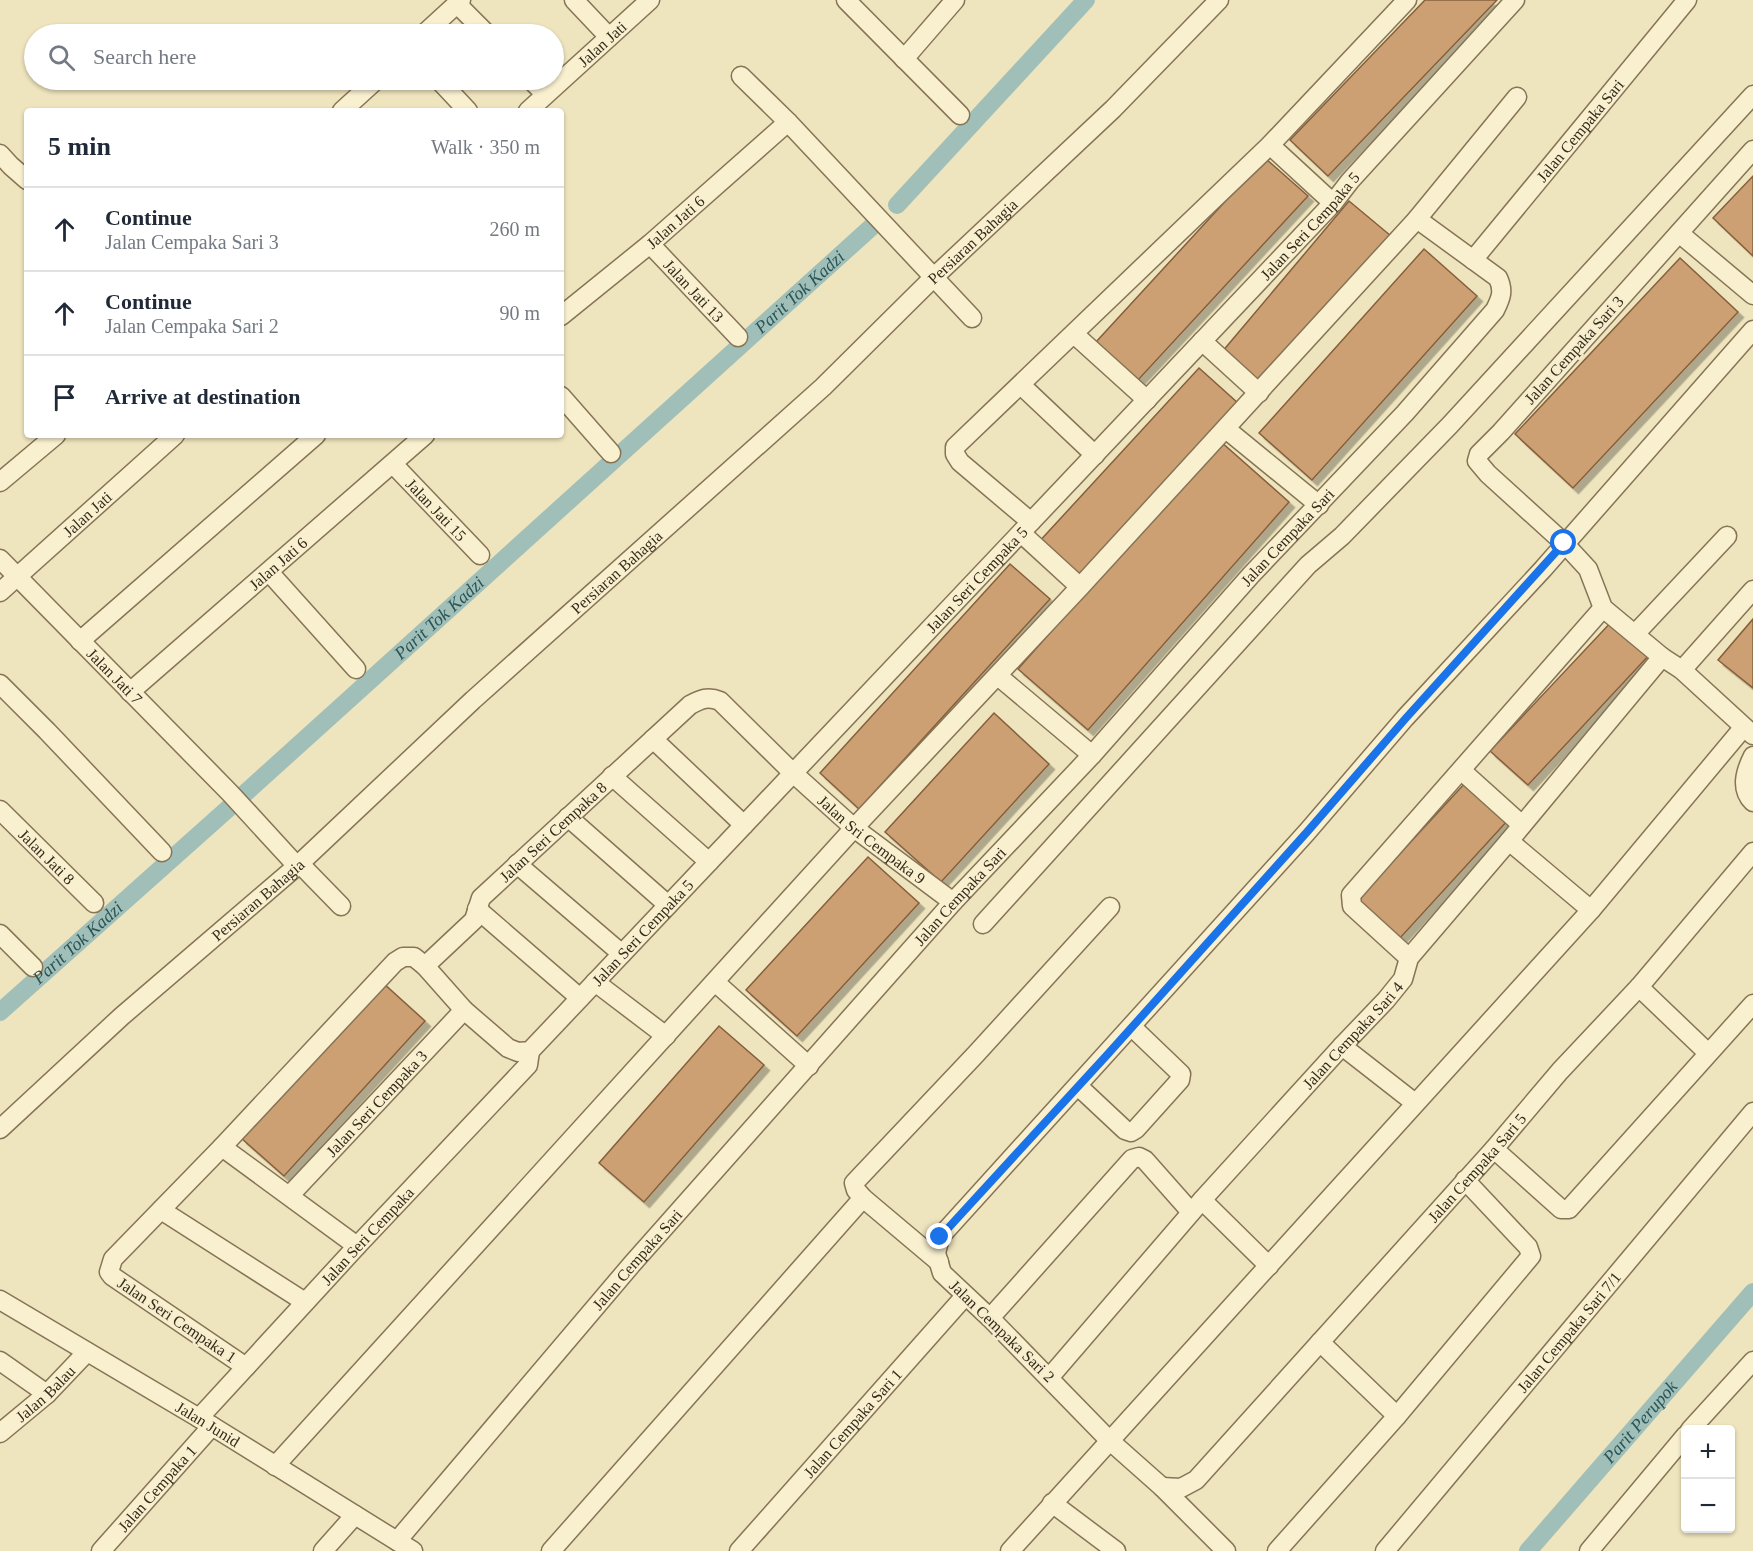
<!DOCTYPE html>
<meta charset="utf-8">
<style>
:root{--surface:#fff;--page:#f6f6f7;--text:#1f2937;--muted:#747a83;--line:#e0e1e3}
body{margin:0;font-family:Georgia,serif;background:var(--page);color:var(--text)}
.controls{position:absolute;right:18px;bottom:18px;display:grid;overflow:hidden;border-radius:6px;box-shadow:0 2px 4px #0004}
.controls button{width:54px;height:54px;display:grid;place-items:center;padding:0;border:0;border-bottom:2px solid var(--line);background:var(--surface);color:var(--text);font:30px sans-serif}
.stop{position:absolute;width:18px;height:18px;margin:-14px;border:4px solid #1a73e8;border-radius:50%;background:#fff}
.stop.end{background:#1a73e8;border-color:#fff;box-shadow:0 2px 6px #0008}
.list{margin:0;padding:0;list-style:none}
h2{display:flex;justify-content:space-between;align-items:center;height:78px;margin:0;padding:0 24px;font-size:26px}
h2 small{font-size:20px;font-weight:400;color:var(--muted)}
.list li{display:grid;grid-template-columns:39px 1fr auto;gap:18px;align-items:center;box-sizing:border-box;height:84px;padding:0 24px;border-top:2px solid var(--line)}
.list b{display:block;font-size:22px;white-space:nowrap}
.list p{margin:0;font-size:20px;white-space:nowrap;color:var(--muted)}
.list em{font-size:20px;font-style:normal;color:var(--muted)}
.icon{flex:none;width:33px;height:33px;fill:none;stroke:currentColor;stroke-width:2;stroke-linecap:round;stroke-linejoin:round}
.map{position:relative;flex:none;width:1753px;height:1551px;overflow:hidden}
.search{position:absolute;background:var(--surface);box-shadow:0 2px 4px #0004;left:24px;top:24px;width:540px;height:66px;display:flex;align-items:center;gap:15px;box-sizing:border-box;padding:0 21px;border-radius:33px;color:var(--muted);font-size:22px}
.panel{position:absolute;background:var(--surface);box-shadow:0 2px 4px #0004;left:24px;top:108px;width:540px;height:330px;border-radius:6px}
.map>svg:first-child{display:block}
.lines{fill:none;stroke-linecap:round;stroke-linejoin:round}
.canal{stroke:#a1bfb9;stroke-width:18}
.building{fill:#cda073;stroke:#865f3c;stroke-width:1.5;filter:url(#shadow)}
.minor-casing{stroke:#867456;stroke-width:21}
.minor{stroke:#f9f0d0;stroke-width:18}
.route{stroke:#1a73e8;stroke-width:8}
.labels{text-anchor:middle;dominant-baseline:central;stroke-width:4.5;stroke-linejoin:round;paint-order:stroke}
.street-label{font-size:16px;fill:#352a1b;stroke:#f6edcd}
.water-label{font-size:18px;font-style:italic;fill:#2a5455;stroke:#f6edcd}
</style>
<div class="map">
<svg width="1753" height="1551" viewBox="0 0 1753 1551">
<defs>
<filter id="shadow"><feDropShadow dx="5.5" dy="5.5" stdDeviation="0" flood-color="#0004"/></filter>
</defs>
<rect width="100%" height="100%" fill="#eee4bd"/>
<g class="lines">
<g class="canal">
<path d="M897,205l189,-205"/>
<path id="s1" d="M0,1012l231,-206 646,-584"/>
<path id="s2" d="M1528,1551l225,-259"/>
</g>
</g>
<path class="building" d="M1425,0h72l-169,176 -38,-36z
M1265,158l43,38 -170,184 -42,-38z
M1753,176v80l-40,-38z
M1349,201l42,35 -127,150 -42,-34z
M1424,249l53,47 -165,184 -53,-47z
M1680,258l58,54 -165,176 -58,-54z
M1199,368l40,36 -163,176 -39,-36z
M1220,441l69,61 -201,228 -70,-61z
M1010,564l40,35 -191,210 -39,-36z
M1614,619l37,34 -123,132 -38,-34z
M1753,619v69l-35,-28z
M994,713l55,51 -108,118 -56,-50z
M1467,781l42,38 -109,119 -43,-38z
M868,857l51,46 -122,133 -51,-46z
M382,982l43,39 -141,155 -43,-38z
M719,1026l45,39 -120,137 -45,-39z"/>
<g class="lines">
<defs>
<g id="minor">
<path d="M574,0l35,37"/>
<path d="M846,0l114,115"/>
<path d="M457,4l30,30"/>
<path d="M424,34l37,-34"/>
<path d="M904,59l51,-59"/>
<path d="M741,76l47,46 184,196"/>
<path d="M439,80l29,31"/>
<path d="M531,80l14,14"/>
<path d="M342,111l34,-31"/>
<path id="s3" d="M528,111l122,-111"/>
<path d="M1270,145l63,58"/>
<path d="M1753,150l-252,282 -22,22 -2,7 11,13 76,69 24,26 15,39 59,49 20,13 71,65"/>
<path d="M0,154l11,12 16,14"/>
<path d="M1679,233l74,62"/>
<path id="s4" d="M650,244l88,93"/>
<path id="s5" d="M1473,260l214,-260"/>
<path id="s6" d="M561,316l89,-72 138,-122"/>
<path d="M1074,334l73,66"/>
<path d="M1202,341l57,52"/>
<path d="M1021,385l74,70"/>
<path d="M561,396l50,57"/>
<path d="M1226,429l93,76"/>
<path id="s7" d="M393,464l87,91"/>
<path d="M0,482l56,-47"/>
<path d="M1031,522l-71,-60 -5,-8v-7l315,-302 137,-145"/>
<path d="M1021,533l59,54"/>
<path id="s8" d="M0,559l230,234 67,73"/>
<path d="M269,572l87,97"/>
<path id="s9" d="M0,592l175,-157"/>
<path d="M1635,634l92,-98"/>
<path d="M80,641l236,-206"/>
<path d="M1682,670l71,-80"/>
<path d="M998,676l94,79"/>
<path d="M0,684l47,47 115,121"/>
<path id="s10" d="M130,692l295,-257"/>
<path d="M653,739l91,86"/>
<path d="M1753,756c-8,16 -13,33 0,46"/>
<path d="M1462,771l60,54"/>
<path d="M612,776l97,86"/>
<path id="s11" d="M0,810l94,93"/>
<path d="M568,817l100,88"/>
<path d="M1509,841l82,69"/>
<path d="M300,864l41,42"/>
<path d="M517,864l105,90"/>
<path d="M477,909l103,89"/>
<path d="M983,924l325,-359 34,-29 108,-111 303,-330"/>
<path d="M0,934l33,33"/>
<path d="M1409,958l-57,-52 -1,-11 252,-287"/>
<path id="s12" d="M425,966l49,-46 7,-22 209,-193c11,-6 18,-9 30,-4l73,72 61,55 99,74"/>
<path d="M595,982l71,54"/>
<path d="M715,982l94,84"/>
<path d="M1639,987l69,66"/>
<path d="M1342,1046l73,57"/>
<path d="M1078,1086l47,44 6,2 5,-3 44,-49 1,-6 -49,-47"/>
<path id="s13" d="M0,1129l122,-113 175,-150 176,-166 350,-313 110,-109 180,-169 106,-109"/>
<path d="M222,1147l135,99"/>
<path d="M1494,1149l67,60h8l184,-205"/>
<path id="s14" d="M290,1195l174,-185"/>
<path d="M1202,1200l67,66"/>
<path d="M161,1210l144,92"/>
<path d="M939,1262l-76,-64 -7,-8 -2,-7 122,-129 134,-147"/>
<path id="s15" d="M0,1300l199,118 214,133"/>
<path d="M990,1318l142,-159 7,-2 6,3 46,52"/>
<path d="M1320,1342l77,74"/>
<path d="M0,1361l47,33"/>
<path id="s16" d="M246,1367l-134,-91 -3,-4 4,-13 109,-112 173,-185 8,-5h11l11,9 39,44 44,38 10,4 12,-1 803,-848 17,-22 165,-181"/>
<path id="s17" d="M1049,1378l153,-178 140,-154 44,-46 17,-21 6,-21 100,-117 153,-184"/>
<path id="s18" d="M199,1418l158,-172 171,-181 2,-14"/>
<path d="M1690,1430l63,-69"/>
<path id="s19" d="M0,1433l47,-39 40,-42"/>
<path d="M275,1466l579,-638 226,-241 337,-368 100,-122"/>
<path id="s20" d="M1162,1487l19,1 15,-8 298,-331 66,-78 79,-84 114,-135"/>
<path d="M1052,1503l64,48"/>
<path id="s21" d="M397,1541l235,-277 321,-362 139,-147 159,-180 154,-162 90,-103c6,-12 9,-19 3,-32l-81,-59"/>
<path id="s22" d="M101,1551l111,-125"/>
<path d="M323,1551l32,-36"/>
<path d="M551,1551l312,-353"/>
<path id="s23" d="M739,1551l226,-255"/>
<path d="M1010,1551l581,-641 152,-182"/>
<path d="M1226,1551l-64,-64 -53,-47 -119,-122 -48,-45 -6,-20 4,-16 367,-405 98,-114 138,-149 210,-239"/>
<path d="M1277,1551l120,-135 134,-160 -3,-9 -63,-67"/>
<path id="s24" d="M1385,1551l368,-439"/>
<path d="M1589,1551l97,-116"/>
</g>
</defs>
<use href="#minor" class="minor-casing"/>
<use href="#minor" class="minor"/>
</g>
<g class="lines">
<path class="route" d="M940,1237l167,-182 200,-223 99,-114 158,-175"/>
</g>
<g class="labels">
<g class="street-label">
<text stroke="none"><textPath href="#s3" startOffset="100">Jalan Jati</textPath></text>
<text stroke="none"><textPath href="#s5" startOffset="168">Jalan Cempaka Sari</textPath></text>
<text stroke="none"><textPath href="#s6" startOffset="148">Jalan Jati 6</textPath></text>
<text stroke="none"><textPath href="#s16" startOffset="1900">Jalan Seri Cempaka 5</textPath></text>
<text stroke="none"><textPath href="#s13" startOffset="1317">Persiaran Bahagia</textPath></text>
<text stroke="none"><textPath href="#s4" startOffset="64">Jalan Jati 13</textPath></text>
<text transform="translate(1574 350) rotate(-48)">Jalan Cempaka Sari 3</text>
<text stroke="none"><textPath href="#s7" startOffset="63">Jalan Jati 15</textPath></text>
<text stroke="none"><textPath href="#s9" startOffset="117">Jalan Jati</textPath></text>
<text stroke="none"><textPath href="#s21" startOffset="1342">Jalan Cempaka Sari</textPath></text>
<text stroke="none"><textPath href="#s10" startOffset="196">Jalan Jati 6</textPath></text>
<text stroke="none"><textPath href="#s13" startOffset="831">Persiaran Bahagia</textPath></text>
<text stroke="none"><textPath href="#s16" startOffset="1414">Jalan Seri Cempaka 5</textPath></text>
<text stroke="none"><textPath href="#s8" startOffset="164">Jalan Jati 7</textPath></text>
<text stroke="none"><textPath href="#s12" startOffset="188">Jalan Seri Cempaka 8</textPath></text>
<text stroke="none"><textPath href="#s12" startOffset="612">Jalan Sri Cempaka 9</textPath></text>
<text stroke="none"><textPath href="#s11" startOffset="66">Jalan Jati 8</textPath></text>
<text stroke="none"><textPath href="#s21" startOffset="856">Jalan Cempaka Sari</textPath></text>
<text stroke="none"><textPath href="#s13" startOffset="345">Persiaran Bahagia</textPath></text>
<text stroke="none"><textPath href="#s16" startOffset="928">Jalan Seri Cempaka 5</textPath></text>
<text stroke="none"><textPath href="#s17" startOffset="458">Jalan Cempaka Sari 4</textPath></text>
<text stroke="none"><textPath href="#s14" startOffset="126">Jalan Seri Cempaka 3</textPath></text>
<text stroke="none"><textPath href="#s20" startOffset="456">Jalan Cempaka Sari 5</textPath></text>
<text stroke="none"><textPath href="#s18" startOffset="248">Jalan Seri Cempaka</textPath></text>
<text stroke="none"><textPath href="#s21" startOffset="370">Jalan Cempaka Sari</textPath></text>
<text transform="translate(177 1320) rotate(34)">Jalan Seri Cempaka 1</text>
<text transform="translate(1002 1331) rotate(44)">Jalan Cempaka Sari 2</text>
<text stroke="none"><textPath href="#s24" startOffset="286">Jalan Cempaka Sari 7/1</textPath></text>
<text stroke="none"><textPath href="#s19" startOffset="60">Jalan Balau</textPath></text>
<text stroke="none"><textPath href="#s23" startOffset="171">Jalan Cempaka Sari 1</textPath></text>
<text stroke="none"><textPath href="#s15" startOffset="242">Jalan Junid</textPath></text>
<text stroke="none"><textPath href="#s22" startOffset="84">Jalan Cempaka 1</textPath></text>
</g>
<g class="water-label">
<text stroke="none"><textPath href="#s1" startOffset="1076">Parit Tok Kadzi</textPath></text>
<text stroke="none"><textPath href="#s1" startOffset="590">Parit Tok Kadzi</textPath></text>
<text stroke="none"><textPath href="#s1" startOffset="104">Parit Tok Kadzi</textPath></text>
<text stroke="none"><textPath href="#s2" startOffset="171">Parit Perupok</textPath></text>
</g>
</g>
</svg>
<div class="controls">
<button>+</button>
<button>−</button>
</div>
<div class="stop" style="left:1564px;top:543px"></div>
<div class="stop end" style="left:940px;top:1237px"></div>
<div class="search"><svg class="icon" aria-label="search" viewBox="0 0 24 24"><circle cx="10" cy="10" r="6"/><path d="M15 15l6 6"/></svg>Search here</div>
<section class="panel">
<h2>5 min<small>Walk · 350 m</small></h2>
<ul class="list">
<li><svg class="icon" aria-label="ahead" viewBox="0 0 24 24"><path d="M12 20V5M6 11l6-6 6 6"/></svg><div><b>Continue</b><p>Jalan Cempaka Sari 3</p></div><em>260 m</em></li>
<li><svg class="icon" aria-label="ahead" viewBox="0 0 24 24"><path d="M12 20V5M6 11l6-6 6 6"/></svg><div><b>Continue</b><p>Jalan Cempaka Sari 2</p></div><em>90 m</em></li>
<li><svg class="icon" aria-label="arrive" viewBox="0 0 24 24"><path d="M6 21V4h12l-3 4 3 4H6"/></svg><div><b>Arrive at destination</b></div></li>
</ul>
</section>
</div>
